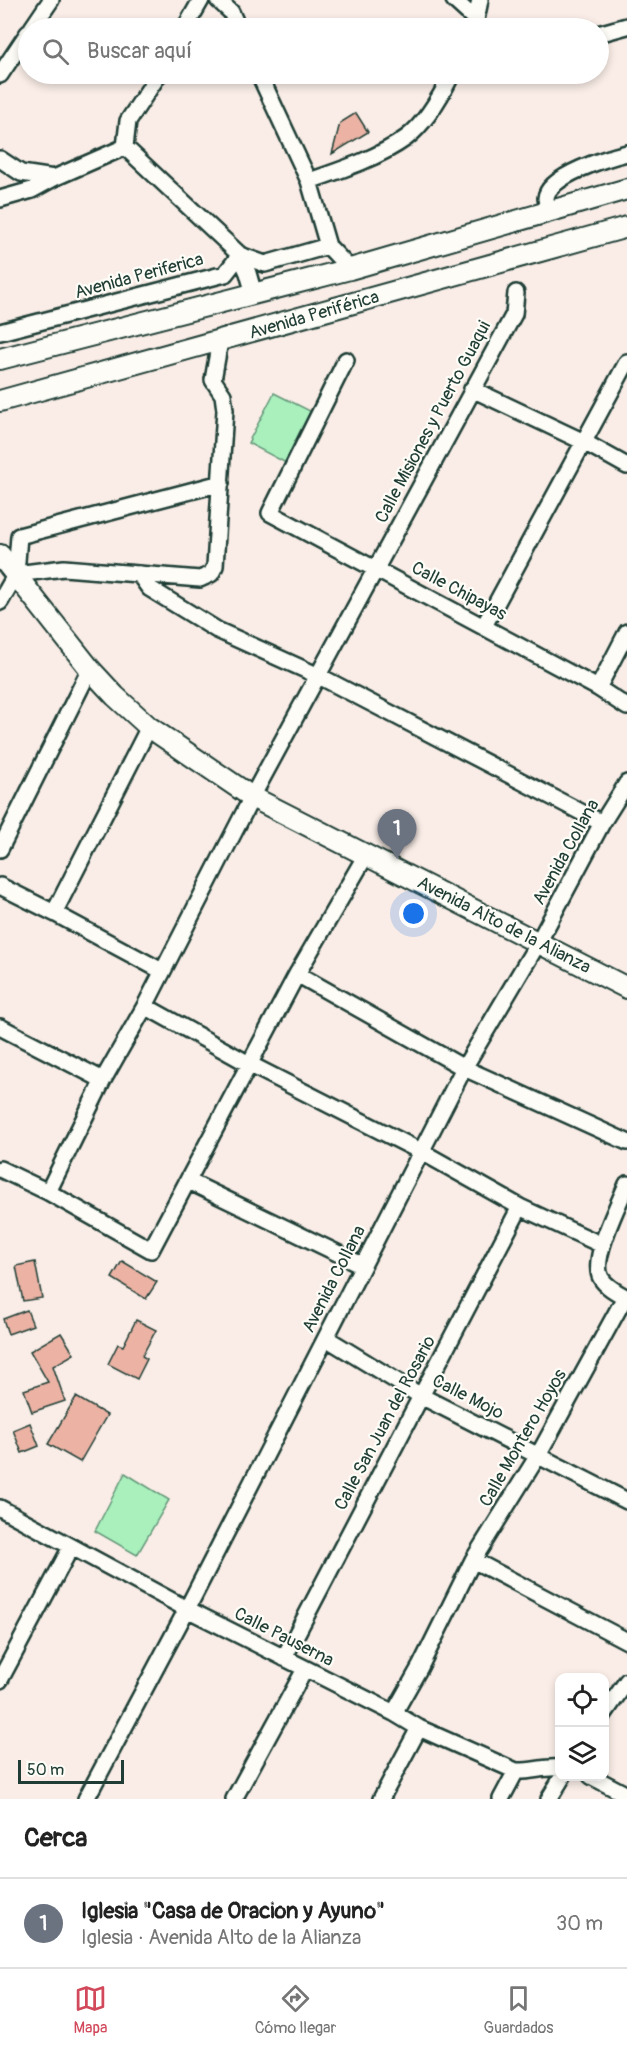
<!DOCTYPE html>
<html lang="es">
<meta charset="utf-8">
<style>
:root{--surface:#fff;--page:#f6f6f6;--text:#222;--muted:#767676;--line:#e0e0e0;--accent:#d1495b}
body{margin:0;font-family:Pangolin,sans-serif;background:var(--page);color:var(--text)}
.controls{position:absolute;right:18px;bottom:18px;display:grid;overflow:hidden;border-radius:12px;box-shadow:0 3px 9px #0003}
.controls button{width:54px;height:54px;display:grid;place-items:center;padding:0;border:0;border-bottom:2px solid var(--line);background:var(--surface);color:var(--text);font:30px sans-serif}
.scale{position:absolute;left:18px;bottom:15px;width:106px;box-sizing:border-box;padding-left:6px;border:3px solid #1f3d34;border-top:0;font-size:16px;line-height:21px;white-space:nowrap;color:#1f3d34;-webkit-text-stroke:4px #fdfcf7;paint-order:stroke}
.you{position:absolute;left:414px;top:914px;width:21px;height:21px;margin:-15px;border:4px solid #fff;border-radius:50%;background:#1a73e8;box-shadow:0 0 0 9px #1a73e833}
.badge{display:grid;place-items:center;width:39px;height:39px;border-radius:50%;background:var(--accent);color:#fff;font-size:20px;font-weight:700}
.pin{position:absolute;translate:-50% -50px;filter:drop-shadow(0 2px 3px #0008)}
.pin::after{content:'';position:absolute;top:32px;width:21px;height:18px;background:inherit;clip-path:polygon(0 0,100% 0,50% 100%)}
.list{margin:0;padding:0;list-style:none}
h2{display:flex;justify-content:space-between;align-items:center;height:78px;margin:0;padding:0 24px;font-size:26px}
h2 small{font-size:20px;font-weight:400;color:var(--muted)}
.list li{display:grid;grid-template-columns:39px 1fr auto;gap:18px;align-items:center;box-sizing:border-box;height:90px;padding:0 24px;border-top:2px solid var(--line)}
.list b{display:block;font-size:22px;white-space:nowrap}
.list p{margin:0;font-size:20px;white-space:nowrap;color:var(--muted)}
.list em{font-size:20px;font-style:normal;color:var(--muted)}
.icon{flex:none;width:33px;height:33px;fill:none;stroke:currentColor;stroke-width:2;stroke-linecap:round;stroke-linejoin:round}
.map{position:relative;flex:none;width:627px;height:1799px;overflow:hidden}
.search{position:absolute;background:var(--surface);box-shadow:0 3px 9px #0003;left:18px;right:18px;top:18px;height:66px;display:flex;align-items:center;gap:15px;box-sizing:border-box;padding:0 21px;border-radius:33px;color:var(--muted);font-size:22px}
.sheet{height:168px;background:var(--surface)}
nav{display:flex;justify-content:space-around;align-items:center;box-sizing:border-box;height:84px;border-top:2px solid var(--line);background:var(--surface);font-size:16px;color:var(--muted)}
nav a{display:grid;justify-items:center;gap:3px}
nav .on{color:var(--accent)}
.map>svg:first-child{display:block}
.green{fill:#a9f0bd;stroke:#649678;stroke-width:1.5}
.building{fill:#ecb3a5;stroke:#1f3d34;stroke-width:1.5}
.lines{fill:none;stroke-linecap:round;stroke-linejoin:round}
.minor-casing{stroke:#1f3d34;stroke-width:20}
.tertiary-casing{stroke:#1f3d34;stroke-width:24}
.minor{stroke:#fdfcf7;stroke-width:15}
.tertiary{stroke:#fdfcf7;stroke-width:20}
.labels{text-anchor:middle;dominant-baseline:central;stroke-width:4.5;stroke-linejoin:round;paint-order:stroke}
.street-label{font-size:18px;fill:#1f3d34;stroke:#fdfcf7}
</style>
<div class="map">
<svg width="627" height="1799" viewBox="0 0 627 1799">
<rect width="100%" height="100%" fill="#faede7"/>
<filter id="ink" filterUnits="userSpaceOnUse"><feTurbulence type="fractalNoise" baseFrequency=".0167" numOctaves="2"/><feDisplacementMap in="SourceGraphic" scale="12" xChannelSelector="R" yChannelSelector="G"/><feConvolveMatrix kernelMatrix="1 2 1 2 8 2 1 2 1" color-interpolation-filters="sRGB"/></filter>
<g filter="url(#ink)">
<path class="green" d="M274,393l38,19 -26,51 -38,-20z
M125,1473l44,27 -32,55 -42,-24z"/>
<path class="building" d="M356,113l12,19 -36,22 8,-31z
M122,1261l35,21 -11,17 -34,-21z
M35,1262l7,36 -19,3 -7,-35z
M27,1310l6,15 -25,9 -5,-15z
M136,1320l20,10 -14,26 5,3 -10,20 -29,-15 10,-20 5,2z
M61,1333l13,21 -21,12 12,35 -33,11 -8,-22 24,-8 -18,-31z
M76,1397l31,18 -27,47 -32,-18z
M30,1423l9,23 -17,7 -9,-23z"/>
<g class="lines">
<defs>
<path id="minor" d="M218,0l13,12 7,16
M454,0l22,20
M32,28l19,-28
M185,28l16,-28
M473,28l3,-8 4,-20
M598,34l29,-8
M259,74l50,107 19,65
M0,75l28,-42
M125,147l115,108 25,9 63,-18 22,23
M125,147l3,-26 31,-47
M0,159l21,14 33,5 71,-31
M309,181c32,-11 69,-23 97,-43 19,-14 36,-44 46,-64
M0,199l32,-9 22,-12
M550,212c-1,-4 -4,-10 -4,-14 1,-22 64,-41 81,-45
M0,332l225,-58 15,-19 8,18 6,21
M346,360l-76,153 328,175 29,19
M472,389l112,53 43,24
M16,574l48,-6 136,11 11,-5 4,-8 10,-156 -2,-15 -10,-15 7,-39
M139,574l10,14 68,42 102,46 283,147
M0,602l16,-28 3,-38 202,-53
M484,626l143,-264
M598,688l29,-56
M0,849l90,-180
M0,886l54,27 108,58
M54,913l95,-186
M297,974l167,94 163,74
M145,1006l104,58 173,88 98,55 82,38
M0,1027l103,53
M0,1169l48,23 103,58 146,-276 69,-119
M188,1181l174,84
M627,1184c-8,20 -37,75 -26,94 5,9 17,15 26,20
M48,1192l55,-112 42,-74 107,-209 262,-483 2,-21
M326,1338l95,58 206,105
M0,1508l187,101 207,104 25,15 97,43c16,1 29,-5 44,-3
M473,1560l154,81
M284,1658l236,-451
M0,1680l71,-133
M394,1713l26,-46 53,-107 66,-106 86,-157
M604,1714l23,-33
M591,1776l36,19
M86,1799l101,-190 277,-541 74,-125 64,-120 25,-40
M234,1799l71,-130
M381,1799l38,-71
M501,1799l15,-28
M549,1799l14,-23"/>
<path id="tertiary" d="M0,359l350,-90 277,-80
M0,401l627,-174
M0,555l90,114 25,27 34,31 103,70 375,191"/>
</defs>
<use href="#minor" class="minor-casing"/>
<use href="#tertiary" class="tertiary-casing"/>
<use href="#minor" class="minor"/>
<use href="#tertiary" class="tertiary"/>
</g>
</g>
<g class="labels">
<g class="street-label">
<text transform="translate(139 276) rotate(-15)">Avenida Periferica</text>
<text transform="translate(314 315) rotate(-16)">Avenida Periférica</text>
<text transform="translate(433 422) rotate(-62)">Calle Misiones y Puerto Guaqui</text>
<text transform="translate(459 591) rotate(28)">Calle Chipayas</text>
<text transform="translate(566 852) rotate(-61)">Avenida Collana</text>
<text transform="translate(504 925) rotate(27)">Avenida Alto de la Alianza</text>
<text transform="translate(334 1279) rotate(-63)">Avenida Collana</text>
<text transform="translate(468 1397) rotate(27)">Calle Mojo</text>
<text transform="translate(385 1423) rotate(-62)">Calle San Juan del Rosario</text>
<text transform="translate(523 1438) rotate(-60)">Calle Montero Hoyos</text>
<text transform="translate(284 1637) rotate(27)">Calle Pauserna</text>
</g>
</g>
</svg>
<div class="controls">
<button><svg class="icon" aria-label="locate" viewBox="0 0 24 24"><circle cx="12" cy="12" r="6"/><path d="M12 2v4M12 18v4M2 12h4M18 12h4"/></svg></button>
<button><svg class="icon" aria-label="layers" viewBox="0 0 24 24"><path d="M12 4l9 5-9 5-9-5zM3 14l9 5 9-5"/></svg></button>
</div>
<div class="scale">50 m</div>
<div class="you"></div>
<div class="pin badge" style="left:397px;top:859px;background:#6b7280">1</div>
<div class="search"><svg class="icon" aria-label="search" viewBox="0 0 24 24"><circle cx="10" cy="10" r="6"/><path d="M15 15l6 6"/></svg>Buscar aquí</div>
</div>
<section class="sheet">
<h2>Cerca<small></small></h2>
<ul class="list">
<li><span class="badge" style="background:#6b7280">1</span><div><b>Iglesia &quot;Casa de Oracion y Ayuno&quot;</b><p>Iglesia · Avenida Alto de la Alianza</p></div><em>30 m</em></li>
</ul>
</section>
<nav>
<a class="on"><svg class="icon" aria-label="map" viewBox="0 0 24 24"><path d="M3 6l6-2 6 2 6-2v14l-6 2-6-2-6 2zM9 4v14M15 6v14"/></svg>Mapa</a>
<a><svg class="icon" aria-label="directions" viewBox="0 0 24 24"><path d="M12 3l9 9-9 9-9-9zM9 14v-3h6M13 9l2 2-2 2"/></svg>Cómo llegar</a>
<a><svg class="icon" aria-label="saved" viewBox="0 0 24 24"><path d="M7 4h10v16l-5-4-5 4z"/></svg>Guardados</a>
</nav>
